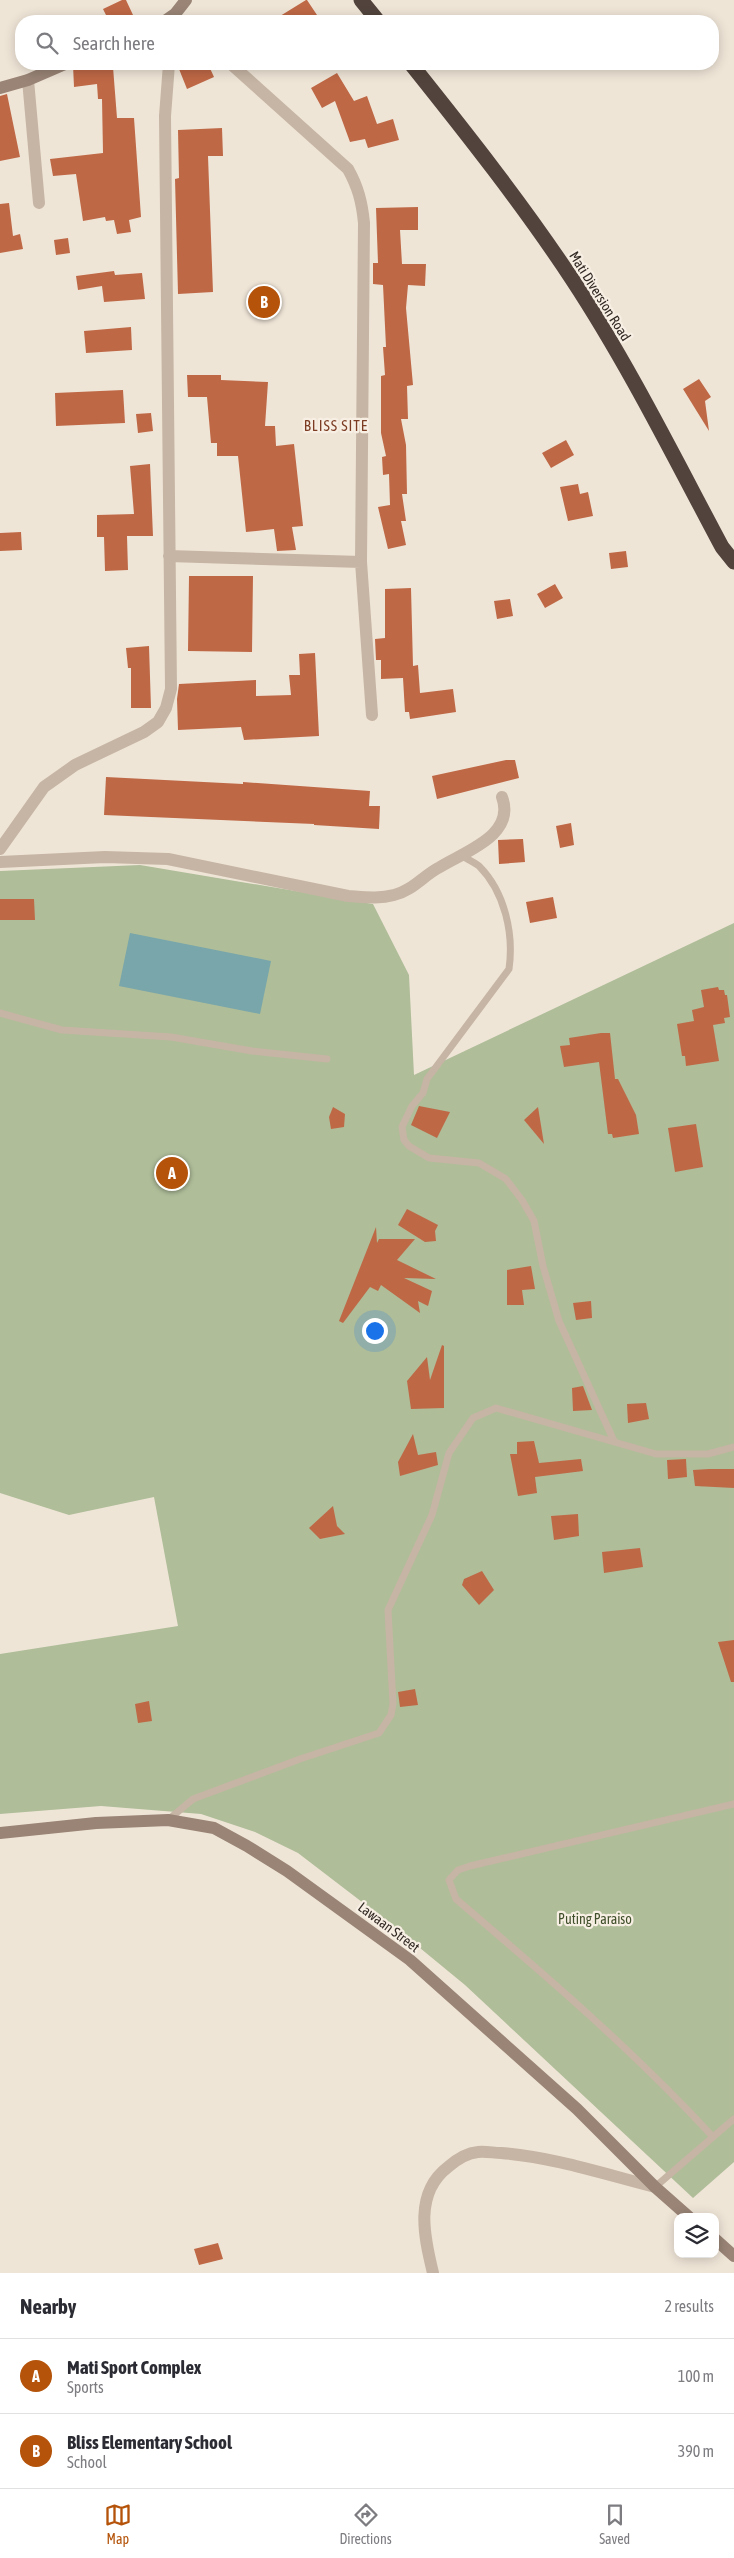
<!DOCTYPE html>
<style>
:root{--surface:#fff;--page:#f7f7f7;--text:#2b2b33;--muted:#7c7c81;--line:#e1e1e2;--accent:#b45309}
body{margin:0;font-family:"Asap Condensed",sans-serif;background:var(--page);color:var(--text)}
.controls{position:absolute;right:15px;bottom:15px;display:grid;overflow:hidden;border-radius:10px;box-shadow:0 2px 12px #0003}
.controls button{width:45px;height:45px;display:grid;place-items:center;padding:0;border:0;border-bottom:1px solid var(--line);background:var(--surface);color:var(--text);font:25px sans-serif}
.you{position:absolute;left:374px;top:1330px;width:18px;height:18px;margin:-12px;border:4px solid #fff;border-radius:50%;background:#1a73e8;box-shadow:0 0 0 8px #1a73e833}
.badge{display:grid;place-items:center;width:32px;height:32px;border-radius:50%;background:var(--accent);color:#fff;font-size:16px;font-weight:700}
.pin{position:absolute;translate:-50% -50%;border:2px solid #fff;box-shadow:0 1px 5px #0006}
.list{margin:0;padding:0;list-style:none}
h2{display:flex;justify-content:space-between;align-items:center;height:65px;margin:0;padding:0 20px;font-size:21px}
h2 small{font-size:16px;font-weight:400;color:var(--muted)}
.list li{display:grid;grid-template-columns:32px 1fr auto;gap:15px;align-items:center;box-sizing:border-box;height:75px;padding:0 20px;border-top:1px solid var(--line)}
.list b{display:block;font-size:19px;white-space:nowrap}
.list p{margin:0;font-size:16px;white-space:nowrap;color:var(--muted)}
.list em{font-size:16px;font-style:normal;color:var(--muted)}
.icon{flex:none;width:28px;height:28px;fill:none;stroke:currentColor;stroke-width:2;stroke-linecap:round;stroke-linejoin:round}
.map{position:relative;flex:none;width:734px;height:2273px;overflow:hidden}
.search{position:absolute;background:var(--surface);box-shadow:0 2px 12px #0003;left:15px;right:15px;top:15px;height:55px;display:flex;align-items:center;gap:12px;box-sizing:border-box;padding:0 18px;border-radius:20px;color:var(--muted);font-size:19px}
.sheet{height:215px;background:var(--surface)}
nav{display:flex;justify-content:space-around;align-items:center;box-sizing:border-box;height:70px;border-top:1px solid var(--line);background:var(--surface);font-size:14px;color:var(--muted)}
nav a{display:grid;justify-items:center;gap:2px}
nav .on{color:var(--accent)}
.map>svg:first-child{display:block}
.green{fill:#afbd99}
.water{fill:#78a6aa}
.building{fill:#bf6846}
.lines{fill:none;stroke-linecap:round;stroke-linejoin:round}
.lane{stroke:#c6b5a4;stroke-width:7}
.street{stroke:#c6b5a4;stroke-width:12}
.secondary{stroke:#998476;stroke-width:12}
.highway{stroke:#52443d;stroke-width:15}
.labels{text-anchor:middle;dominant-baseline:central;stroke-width:4.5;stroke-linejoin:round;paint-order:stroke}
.street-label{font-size:14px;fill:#322a25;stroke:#f7efe3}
.park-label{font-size:14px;fill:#404f2b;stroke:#f7efe3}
.neighbourhood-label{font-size:15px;letter-spacing:1px;fill:#7c3c23;stroke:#f7efe3}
</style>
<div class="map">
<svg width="734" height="2273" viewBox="0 0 734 2273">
<rect width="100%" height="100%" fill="#efe5d7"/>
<path class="green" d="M140,865l233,39 36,71 5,100 320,-152v1239l-41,36 -228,-213 -73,-60 -94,-72 -43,-21 -54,-18 -100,-8 -101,8v-160l178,-28 -24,-129 -85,18 -69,-22v-622z"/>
<path class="water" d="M130,933l141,28 -11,53 -141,-28z"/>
<path class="building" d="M122,0h4l7,15 -13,6h-11l-6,-12z
M307,0l14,21h-49l34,-21z
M86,64v5l27,-2 4,51h17l7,99 -12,3 2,12 -14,2 -3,-14 -8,1 -1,-4 -22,4 -7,-47 -23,2 -3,-17 53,-6 -1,-54h-4l-1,-15 -23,3 -1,-22z
M177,64h31l6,13 -27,12z
M337,73l17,28 13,-5 10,28 16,-5 6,21 -31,8 -3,-9 -15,3 -15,-41 -13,7 -11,-20z
M7,94l13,63 -20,4v-65z
M222,128l1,28h-15l5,136 -35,2 -3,-115 4,-1 -1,-48z
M9,203l4,33 7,-2 3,15 -23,4v-49z
M418,207v23h-18l2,34h24l-1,22 -17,-1 -2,23 7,77 -6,1 1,33h-7l5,26 1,49h-5l4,27h-5l5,24 -18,4 -10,-42 12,-2 -1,-31 -6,1 -1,-18 4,-1 -5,-23v-57l4,-1 -2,-28h3l-3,-62 -10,-1v-21h5l-2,-55z
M68,238l2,15 -14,2 -2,-15z
M114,271l1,4 27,-2 3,26 -41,3 -2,-16 -24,4 -2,-14z
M131,327l1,23 -46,3 -2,-22z
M187,375h34v5l47,2 -3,44h10l1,20 18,-2 9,82 -11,1 4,23 -19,1 -3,-22 -28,3 -8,-76h-21v-13h-6l-4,-46h-19z
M699,379l12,18 -6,4 4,30 -26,-42z
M123,390l2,33 -69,3 -1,-33z
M151,413l2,18 -15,2 -2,-19z
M566,440l8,15 -23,13 -9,-15z
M150,464l3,72h-26l1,34 -23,1 -1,-34h-7v-22l37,-1 -4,-48z
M578,484l2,10 8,-2 5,24 -25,5 -8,-34z
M21,532l1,18 -22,1v-18z
M626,551l2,16 -17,2 -2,-16z
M189,576h64l-1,76 -64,-1z
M555,584l8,14 -18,10 -8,-14z
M411,588l2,78 5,-1 2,28 33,-4 3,23 -46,7 -1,-7h-4l-2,-34 -22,1v-19h-5l-1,-21 10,-1v-49z
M510,599l3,17 -16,3 -3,-18z
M149,646l2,62h-20v-40h-3l-2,-20z
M315,653l4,83 -75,4 -3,-13 -63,3 -1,-31 2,-15 77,-4v16l35,-1 -2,-20h11l-1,-21z
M506,760h9l4,18 -82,21 -5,-23z
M106,777l137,7v-2l127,9 -1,15h11l-1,23 -65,-4v-1l-210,-9z
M571,823l3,22 -14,3 -4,-22z
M523,839l2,23 -26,2 -1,-24z
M553,897l4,21 -27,5 -4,-21z
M0,899h34l1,21h-35z
M718,987l1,3h5l1,5h2l3,22 -6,1 1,5 -12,2 6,36 -33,5 -1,-10h-3l-5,-32 17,-3 -2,-11 12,-3 -3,-17z
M601,1033h9l5,46h3l18,36 3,19 -26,4 -1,-4h-4l-9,-72 -35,5 -4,-21 10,-1 -1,-7z
M419,1106l31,6 -13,26 -26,-13z
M333,1107l12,7 -1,13 -13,2 -2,-12z
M538,1107l6,37 -20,-24z
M696,1124l7,43 -28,5 -7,-44z
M407,1209l31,16 -3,6 1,10 -11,1 -27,-17z
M376,1227l1,16 2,-4h36l-18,21 39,19 -32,-1 28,13 -4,15 -10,-5 2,12 -39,-28 -3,6 -8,-4 -27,36 -4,-2z
M531,1266l4,23 -13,1 2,15h-17v-35z
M591,1301l1,17 -16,2 -3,-17z
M442,1345l2,1v62l-33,1 -4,-28 20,-24 3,23z
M583,1386l9,24 -19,1 -1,-23z
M646,1403l3,16 -21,4 -1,-19z
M413,1434l5,21 18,-3 2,13 -38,11 -2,-14z
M534,1441l5,22 42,-4 2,12 -48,6 2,16 -19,3 -8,-42h7v-12z
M686,1459l1,18 -19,2 -1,-19z
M709,1469h25v19l-39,-2 -2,-16z
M333,1506l4,20 8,8 -25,5 -11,-11z
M578,1514l1,22 -25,4 -3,-24z
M640,1548l3,19 -39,6 -2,-21z
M482,1571l12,19 -15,15 -17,-20 2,-6z
M734,1640v42h-3l-13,-40z
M415,1689l3,16 -18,2 -2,-15z
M149,1701l3,20 -14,2 -3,-19z
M218,2243l5,16 -24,6 -5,-16z"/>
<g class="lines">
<path class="lane" d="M462,856c5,3 12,6 17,10 26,26 35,68 30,103l-82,110 -4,14 -11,13 -10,21 2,13 5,6 20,12 50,5 27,16 16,21 12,21 9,45 16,55 55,120
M0,1013l62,17 109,7 81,14 75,8
M168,1820l25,-21 107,-40 79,-26 12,-18 2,-11 -5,-94 44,-95 17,-62 24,-35 23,-10 160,46h52l26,-7
M713,2137c-79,-86 -168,-162 -257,-238l-7,-19 9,-10 12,-4 264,-62
M655,2187l79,-68"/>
<path class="street" d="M231,64l117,105c10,18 14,33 16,54l-3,339 11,153
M28,80l11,123
M169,556l192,6
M0,849l44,-62 31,-22 69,-33 14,-10 8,-14 5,-19 -6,-573 4,-52
M0,862l105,-5 63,2 180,37c16,1 31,3 46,-1 18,-4 30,-20 46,-28 26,-16 76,-32 62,-70
M433,2273c-9,-37 -19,-80 15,-106 8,-7 19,-14 30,-15 7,-1 16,1 23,1 52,4 103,21 154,34"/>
<path class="secondary" d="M165,21l10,-7 11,-14
M0,88l28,-8 37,-16
M0,1833l96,-10 72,-3 46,8 33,18 40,25 123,89 167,149 78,78 34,30
M715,2239l19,17"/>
<path class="highway" d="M361,0l17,21
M411,64c56,70 112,141 161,215 56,85 102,178 150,268l12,15"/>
</g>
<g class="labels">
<g class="street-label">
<text transform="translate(600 296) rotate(58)">Mati Diversion Road</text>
<text transform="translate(389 1927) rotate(37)">Lawaan Street</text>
</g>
<g class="park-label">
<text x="595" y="1919">Puting Paraiso</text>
</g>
<g class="neighbourhood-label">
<text x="336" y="425">BLISS SITE</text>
</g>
</g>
</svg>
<div class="controls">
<button><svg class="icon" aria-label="layers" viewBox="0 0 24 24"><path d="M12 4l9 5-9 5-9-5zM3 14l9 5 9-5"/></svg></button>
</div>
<div class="you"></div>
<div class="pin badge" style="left:172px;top:1173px">A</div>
<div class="pin badge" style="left:264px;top:302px">B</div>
<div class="search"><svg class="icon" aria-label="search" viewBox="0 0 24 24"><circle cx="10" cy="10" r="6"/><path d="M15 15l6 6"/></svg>Search here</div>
</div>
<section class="sheet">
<h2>Nearby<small>2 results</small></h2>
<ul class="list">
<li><span class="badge">A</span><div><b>Mati Sport Complex</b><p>Sports</p></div><em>100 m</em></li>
<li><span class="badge">B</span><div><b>Bliss Elementary School</b><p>School</p></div><em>390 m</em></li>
</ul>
</section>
<nav>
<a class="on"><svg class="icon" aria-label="map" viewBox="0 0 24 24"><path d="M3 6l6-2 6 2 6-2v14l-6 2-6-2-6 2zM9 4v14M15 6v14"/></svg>Map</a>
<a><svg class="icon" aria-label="directions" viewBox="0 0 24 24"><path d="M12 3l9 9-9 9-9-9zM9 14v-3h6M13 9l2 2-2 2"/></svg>Directions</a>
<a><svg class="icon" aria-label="saved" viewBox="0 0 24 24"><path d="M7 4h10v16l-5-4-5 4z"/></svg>Saved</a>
</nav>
